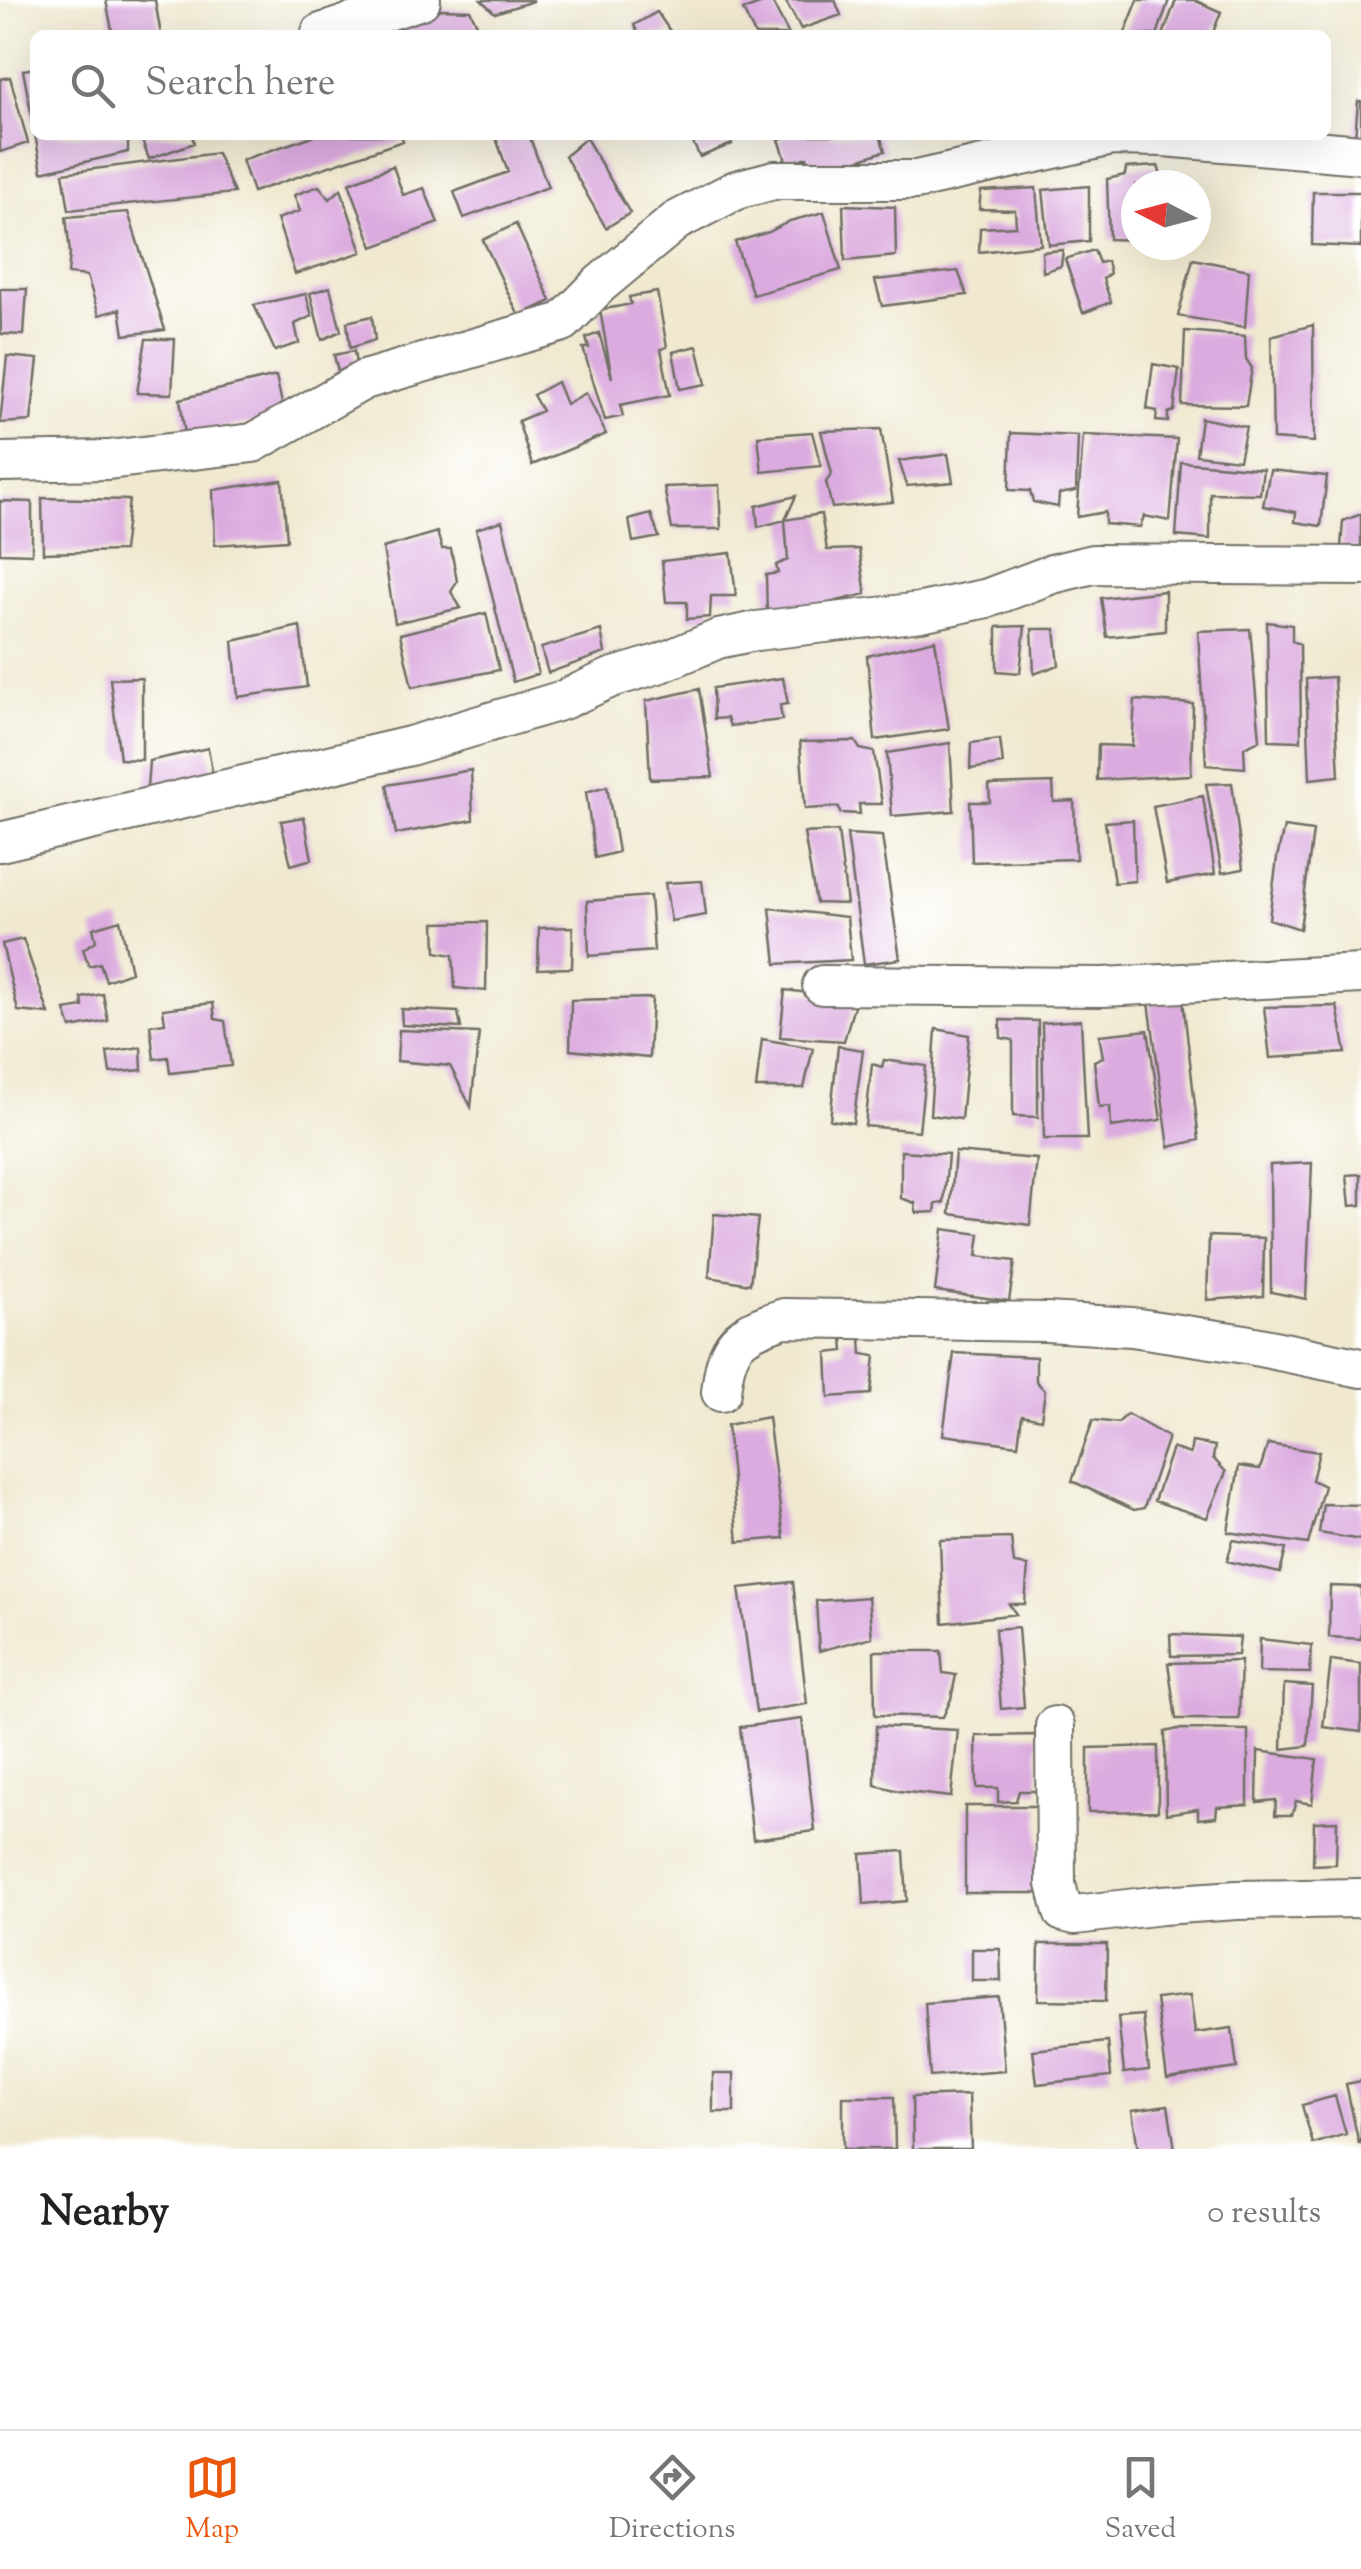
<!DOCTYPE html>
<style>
:root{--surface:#fff;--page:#f2f2f2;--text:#222;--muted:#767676;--line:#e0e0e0;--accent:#ea580c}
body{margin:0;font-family:"Sorts Mill Goudy",serif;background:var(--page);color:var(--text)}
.compass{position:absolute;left:1121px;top:170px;width:90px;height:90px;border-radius:50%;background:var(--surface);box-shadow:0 10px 40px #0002;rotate:276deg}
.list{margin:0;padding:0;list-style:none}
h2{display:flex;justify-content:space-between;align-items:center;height:130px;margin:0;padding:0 40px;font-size:42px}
h2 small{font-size:32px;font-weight:400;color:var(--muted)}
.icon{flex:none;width:55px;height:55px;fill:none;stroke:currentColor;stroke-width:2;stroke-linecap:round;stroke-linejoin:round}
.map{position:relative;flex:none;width:1361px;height:2149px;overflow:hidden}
.search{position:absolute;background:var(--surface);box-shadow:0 10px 40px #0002;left:30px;right:30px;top:30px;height:110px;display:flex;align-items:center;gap:25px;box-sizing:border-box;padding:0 35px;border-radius:15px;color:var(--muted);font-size:38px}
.sheet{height:280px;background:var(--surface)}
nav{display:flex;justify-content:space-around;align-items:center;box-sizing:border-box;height:140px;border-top:2px solid var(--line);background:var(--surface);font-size:28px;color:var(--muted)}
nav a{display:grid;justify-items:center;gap:5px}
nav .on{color:var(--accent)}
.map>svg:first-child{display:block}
.building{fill:#dbabdf}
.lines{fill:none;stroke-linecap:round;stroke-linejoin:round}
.street-casing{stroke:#706e65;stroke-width:42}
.street{stroke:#fff;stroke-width:38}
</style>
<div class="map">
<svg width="1361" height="2149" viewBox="0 0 1361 2149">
<rect width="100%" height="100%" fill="#fff"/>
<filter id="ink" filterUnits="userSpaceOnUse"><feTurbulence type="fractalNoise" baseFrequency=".01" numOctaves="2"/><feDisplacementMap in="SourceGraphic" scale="20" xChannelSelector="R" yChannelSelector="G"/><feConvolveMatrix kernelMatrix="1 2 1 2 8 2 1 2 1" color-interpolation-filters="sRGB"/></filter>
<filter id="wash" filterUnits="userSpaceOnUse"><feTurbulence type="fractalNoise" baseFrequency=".0048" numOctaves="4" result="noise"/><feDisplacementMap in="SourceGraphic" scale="40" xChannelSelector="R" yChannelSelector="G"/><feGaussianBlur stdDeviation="2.25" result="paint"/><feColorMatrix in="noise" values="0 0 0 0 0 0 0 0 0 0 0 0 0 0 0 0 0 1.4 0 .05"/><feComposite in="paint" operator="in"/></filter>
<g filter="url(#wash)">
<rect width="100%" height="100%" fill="#f0e9d0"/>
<g id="blocks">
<path class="building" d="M106,0h49l6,35h-48z
M481,0h52v1l-38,12z
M771,0l18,35h-34l-12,-25z
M785,0h50l6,15 -40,14z
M1138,0h31l-12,35h-33z
M1176,0h18l27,12 -9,23h-49z
M441,9l29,1 12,25h-105z
M657,12l13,19 -6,4h-25l-5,-10z
M35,68v55h-2l-10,-53z
M10,77l18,66 -28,9v-73z
M1358,101h3v38l-6,-1z
M35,135h93v17l-86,20z
M140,135h52l2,8 -45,16z
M316,135h85l2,6 -150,51 -11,-32z
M495,135h34l19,52 -84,31 -10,-26 54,-20z
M689,135h38l5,9 -32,13z
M791,135h89l5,16 -72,24 -6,-18 -20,7 -8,-25z
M586,138l44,75 -24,15 -41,-72z
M217,153l17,40 -165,17 -6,-37z
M393,166l10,29 21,-7 14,35 -65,24 -24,-64z
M1158,166l4,12h20v7h-46v55l-27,-1 -2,-60 18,-4 1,-7z
M319,186l11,13 11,-10 21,63 -67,22 -18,-55 23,-8 -6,-16z
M1089,186v55l-40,4 -6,-55z
M1036,188l5,57 -62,7 1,-24 36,-2 -1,-16 -36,-1 2,-18z
M1313,192h48v55l-49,-2z
M843,205l52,2 1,49 -51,5z
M128,212l37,118 -41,5 -4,-26 -21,6 -12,-39 -19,-2 2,-21 -4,-36z
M824,212l17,58 -88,25 -18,-53 34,-10 21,-11z
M516,224l35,77 -32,15 -36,-76z
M1063,250l-2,16 -18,6 -1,-20z
M1094,250l5,13 8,-2 3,12 -7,6 8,23 -28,11 -18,-54z
M1193,259l56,11 -4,57 -67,-11z
M958,271l9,24 -85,11 -7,-26z
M330,287l11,44 -19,9 -12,-47z
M0,289h27l-3,46 -23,-1z
M657,292l10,55 -6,2 9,46 -50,10 3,11 -18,4 -22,-72h6l-3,-10 13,-5 13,45 -12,-68 31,-6 -2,-7z
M306,294l6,22 -17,8 4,19 -24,8 -21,-46z
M372,316l3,24 -25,8 -3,-26z
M1313,325l1,117 -41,-3 -2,-103z
M1185,331l60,5 1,23 6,9 -6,38 -64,-1z
M146,339h29l-3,55 -35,-1z
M697,346l9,38 -26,5 -7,-37z
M354,351l3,20 -17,9 -6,-25z
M7,356l31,3 -7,62 -31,2z
M1153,364l26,5 -5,42 -6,2v9l-12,-1 1,-10 -10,-2z
M276,376l9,41 -100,18 -5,-36z
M557,382l9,22 20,-11 20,41 -74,31 -14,-44 24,-10 -9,-16z
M1201,418l45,9 -7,33 -43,-5z
M881,429l12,73 -61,6 -6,-26 6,-8 -11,-43z
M812,432l9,34 -59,6 -4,-36z
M1011,433l67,3 -2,55 -17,3 -1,13 -25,-5 -3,-11 -21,-1z
M1083,435l94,4 -7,82 -26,-5 -4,11 -35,-3v-12l-28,5z
M948,454l5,28 -46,4 -8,-25z
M1181,462l82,7 -3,25 -50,-1v46l-34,-3z
M1270,470l57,6 -6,50 -26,-4 1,-10 -33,-6z
M282,480l5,60 -72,5 -2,-55z
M719,485l2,44h-49l-8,-42z
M796,496l-11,24 36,-6 6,36 32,-1 7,45 -99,24 -1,-43 12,-2 -2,-8 12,-5 -3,-40 -27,7 -2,-21z
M42,498l87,2 -6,51 -80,2z
M0,501l32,1v52l-32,-1z
M651,514l8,23 -26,5 -4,-22z
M1361,514v35l-20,-2 2,-26z
M502,521l36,153 -25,8 -37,-153z
M437,532l5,17h9l6,32 -6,11 10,16 -66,15 -12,-75z
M731,553l5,43h-25l-1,21 -23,2v-17h-21l-4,-41z
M1165,591v40l-58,6 -6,-39z
M486,613l13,57 -87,17 -12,-53z
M1267,622l25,3v16l8,3 1,97 -32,-1z
M300,626l7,61 -69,10 -5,-56z
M1025,626l-5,47 -23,-2v-44z
M1032,629h23l4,36 -25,9z
M1250,629l10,111 -16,7 1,21 -39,-3 -8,-134z
M601,630l4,23 -57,20 -7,-25z
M935,640l14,89 -74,11 -8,-84z
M1334,677l5,99 -29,3 -4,-100z
M142,678v82l-22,-1 -10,-80z
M783,678l5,26 -8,1 2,15 -52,6 -3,-8 -13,1 -1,-31z
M699,689l14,88 -63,2 -4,-78z
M1135,700l58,4 -2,71 -94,5 1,-35 34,1z
M1000,739l3,25 -33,5 1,-26z
M855,741l5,8 14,3 8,52h-23l1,10 -20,-1 -1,-6 -34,2 -5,-67z
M950,743l4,68 -62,5 -5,-63z
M208,748l5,28 -67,25 3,-40z
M471,770l2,50 -77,14 -9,-49z
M1053,783l1,19 20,-1 2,58 -104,3 -2,-60h20l-1,-17z
M1232,783l11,86 -21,4 -16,-89z
M607,786l11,66 -23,6 -9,-66z
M1203,796l12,78 -48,9 -14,-77z
M304,817l8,42 -21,6 -10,-44z
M1133,820l2,61 -21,2 -9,-61z
M1284,827l29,4 -13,98 -31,-10 8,-61z
M838,831l9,73 -31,-1 -12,-70z
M847,834l35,2 18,123 -36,5z
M702,881l4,34 -35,6 -6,-38z
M650,896l4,55 -65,5 -2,-55z
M770,908l77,9 4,43 -75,4z
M120,920l11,52 -25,9 -6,-18 -11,3 -6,-17 13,-8 -3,-13z
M487,922l-1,69 -31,-3 -2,-33 -17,-3 -1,-29z
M573,927l-1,41 -34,1 1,-41z
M23,939l26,75 -31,-3 -16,-67z
M785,990l71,9 -12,42 -64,-4z
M103,994l5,27 -37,7 -6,-18 18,-3 -1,-9z
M652,998l-3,60 -79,-8 1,-50z
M1183,1000l16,140 -30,7 -20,-144z
M213,1003l2,16 10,2 6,45 -61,7 -2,-16 -14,2 -4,-34 15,-2 -2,-14z
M1337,1006l9,47 -76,5 -6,-51z
M401,1009l57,3 3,16 -59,-3z
M1000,1020l38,1v96l-25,-1v-76l-12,-2z
M1081,1020l6,119h-43l-2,-116z
M936,1029l33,6 -8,84 -31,-4z
M399,1030l80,3 -8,74 -21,-41 -53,-5z
M1148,1030l13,90 -50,7 -1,-21 -11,1 -5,-46 9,-4 -4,-22z
M762,1039l51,9 -9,40h-48z
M838,1046l25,4 -10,73 -23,-3z
M141,1047l1,23 -32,3 -3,-21z
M884,1060l42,6 -7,65 -54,-5 7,-62 10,3z
M901,1151l47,3 -4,49 -8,1 -1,8 -19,1 -1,-10 -14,-5z
M955,1152l82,7 -7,66 -80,-11z
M1312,1163l-6,136 -35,-7 -1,-127z
M1361,1174v31l-11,1 -3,-31z
M714,1214l44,4 -8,66 -41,-7z
M943,1229l37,5 -3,22 38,5 -6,40 -74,-10z
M1209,1236l55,2 -1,58 -56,4z
M843,1337l18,2 1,15 13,2 -4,38 -42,3 -2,-44 17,-2z
M954,1353l82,4v24l9,10 -4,28 -19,-4 -4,30 -75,-10z
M1127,1414l41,23 -24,71 -10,2 -62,-29 21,-61 25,3z
M768,1417l16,121 -46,4 -11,-117z
M1192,1442l23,4 -2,12 13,14 -19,46 -53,-17 18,-53 18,6z
M1268,1444l51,8 -7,28 12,6 -16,58 -80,-12 11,-66 21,3z
M1323,1504l38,1v35l-42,-7z
M1011,1538l3,26 14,2 -3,38h-16l7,10 -73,9 -3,-83z
M1233,1540l53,9 -6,24 -53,-12z
M793,1582l14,122 -51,8 -17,-124z
M1330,1586l31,1v52l-32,-2z
M868,1597l4,40 -53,14 -3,-50z
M1018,1627l6,80 -23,2 -6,-80z
M1170,1634l70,3 -2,18 -67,1z
M1260,1639l52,6 -2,28 -51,-1z
M874,1651h67l2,22 13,2 -5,24 -8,18 -68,-2z
M1331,1660l30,4v68l-38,-5z
M1241,1661l-2,58h-63l-8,-56z
M1284,1684l28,2 -4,60 -26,3z
M802,1719l13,112 -62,8 -13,-112z
M876,1726l82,4 -7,67 -52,-6 -24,-6z
M1178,1729l70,1v75l-31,2 -1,10 -18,2v-10l-32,5 -1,-82z
M1038,1735l1,56h-20l-3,10 -18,1v-14h-21l-1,-52z
M1158,1746v65l-70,1v-64z
M1258,1751l59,8 -5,45 -16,-3 -4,14h-17l1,-15 -19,2z
M965,1806h74v87h-74z
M1337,1821l-1,43 -23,1 1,-43z
M904,1851l3,50 -43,4 -3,-51z
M1039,1944h68l-1,57 -68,-1z
M972,1949h28l1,32h-29z
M1190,1995l5,38 37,-5 5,40 -70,10 -11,-79z
M999,1997l6,74 -75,6 -5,-74z
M1143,2015l6,55 -25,3 -6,-56z
M1108,2042l3,34 -74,8 -4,-34z
M713,2073h21v39h-21z
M1361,2081v63h-2l-13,-60z
M969,2095l2,54h-58l-1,-52z
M1335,2096l11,38 -33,10 -11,-39z
M843,2097h51l1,52h-52z
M1168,2105l7,44h-37l-6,-39z"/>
</g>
</g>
<g filter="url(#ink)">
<use href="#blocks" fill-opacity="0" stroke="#706e65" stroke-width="2.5"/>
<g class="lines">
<defs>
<path id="street" d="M321,33l100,-33
M0,462l108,-2 145,-17 111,-63 199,-58 37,-38 76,-63 60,-31 38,-10h142l196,-44 52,1 197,17
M0,842l410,-96 153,-46 48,-22 50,-15 57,-24 38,-8 165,-19 67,-14 64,-24 41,-10 268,2
M822,985l281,2 258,-13
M721,1392c5,-50 17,-59 63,-74l262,4 86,5 113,17 116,24
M1055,1726l1,158 7,28 12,3 87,-10 75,-5 124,-2"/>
</defs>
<use href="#street" class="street-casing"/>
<use href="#street" class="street"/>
</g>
</g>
</svg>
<svg class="compass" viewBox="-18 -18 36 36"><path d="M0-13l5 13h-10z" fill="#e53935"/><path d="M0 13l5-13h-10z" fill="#767676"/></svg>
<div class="search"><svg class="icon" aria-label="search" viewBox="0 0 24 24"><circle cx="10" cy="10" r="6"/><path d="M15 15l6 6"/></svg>Search here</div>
</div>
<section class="sheet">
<h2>Nearby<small>0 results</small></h2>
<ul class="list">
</ul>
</section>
<nav>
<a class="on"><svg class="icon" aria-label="map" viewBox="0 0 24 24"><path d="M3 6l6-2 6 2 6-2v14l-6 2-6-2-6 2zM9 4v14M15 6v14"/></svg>Map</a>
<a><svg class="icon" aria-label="directions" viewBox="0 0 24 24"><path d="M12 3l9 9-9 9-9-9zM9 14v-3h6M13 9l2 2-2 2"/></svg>Directions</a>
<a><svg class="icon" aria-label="saved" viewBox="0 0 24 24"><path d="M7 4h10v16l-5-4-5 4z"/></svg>Saved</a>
</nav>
